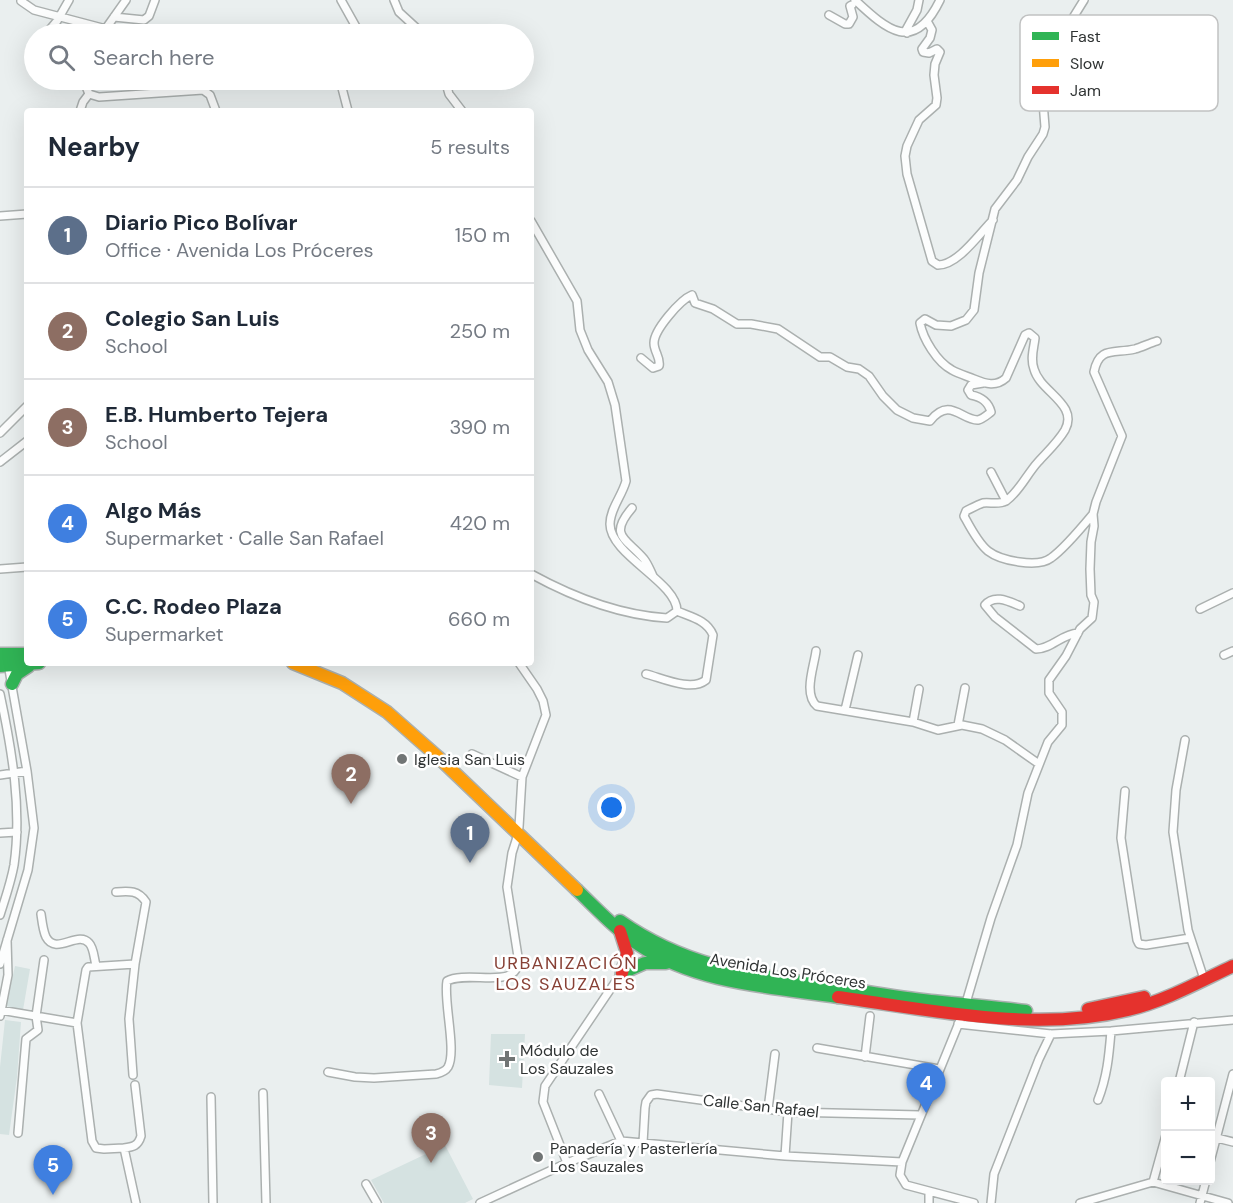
<!DOCTYPE html>
<meta charset="utf-8">
<style>
:root{--surface:#fff;--page:#f6f6f7;--text:#1f2937;--muted:#747a83;--line:#e0e1e3;--accent:#b45309}
body{margin:0;font-family:"DM Sans",sans-serif;background:var(--page);color:var(--text)}
.controls{position:absolute;right:18px;bottom:18px;display:grid;overflow:hidden;border-radius:6px;box-shadow:0 6px 24px #0002}
.controls button{width:54px;height:54px;display:grid;place-items:center;padding:0;border:0;border-bottom:2px solid var(--line);background:var(--surface);color:var(--text);font:30px sans-serif}
.you{position:absolute;left:612px;top:808px;width:21px;height:21px;margin:-15px;border:4px solid #fff;border-radius:50%;background:#1a73e8;box-shadow:0 0 0 9px #1a73e833}
.badge{display:grid;place-items:center;width:39px;height:39px;border-radius:50%;background:var(--accent);color:#fff;font-size:20px;font-weight:700}
.pin{position:absolute;translate:-50% -50px;filter:drop-shadow(0 2px 3px #0008)}
.pin::after{content:'';position:absolute;top:32px;width:21px;height:18px;background:inherit;clip-path:polygon(0 0,100% 0,50% 100%)}
.list{margin:0;padding:0;list-style:none}
h2{display:flex;justify-content:space-between;align-items:center;height:78px;margin:0;padding:0 24px;font-size:26px}
h2 small{font-size:20px;font-weight:400;color:var(--muted)}
.list li{display:grid;grid-template-columns:39px 1fr auto;gap:18px;align-items:center;box-sizing:border-box;height:96px;padding:0 24px;border-top:2px solid var(--line)}
.list b{display:block;font-size:22px;white-space:nowrap}
.list p{margin:0;font-size:20px;white-space:nowrap;color:var(--muted)}
.list em{font-size:20px;font-style:normal;color:var(--muted)}
.icon{flex:none;width:33px;height:33px;fill:none;stroke:currentColor;stroke-width:2;stroke-linecap:round;stroke-linejoin:round}
.map{position:relative;flex:none;width:1233px;height:1203px;overflow:hidden}
.search{position:absolute;background:var(--surface);box-shadow:0 6px 24px #0002;left:24px;top:24px;width:510px;height:66px;display:flex;align-items:center;gap:15px;box-sizing:border-box;padding:0 21px;border-radius:33px;color:var(--muted);font-size:22px}
.panel{position:absolute;background:var(--surface);box-shadow:0 6px 24px #0002;left:24px;top:108px;width:510px;height:558px;border-radius:6px}
.map>svg:first-child{display:block}
.built{fill:#d5e2e1}
.lines{fill:none;stroke-linecap:round;stroke-linejoin:round}
.street-casing{stroke:#abb0af;stroke-width:10}
.fast-casing{stroke:#abb0af;stroke-width:15}
.slow-casing{stroke:#abb0af;stroke-width:15}
.jam-casing{stroke:#abb0af;stroke-width:15}
.street{stroke:#fcfdfd;stroke-width:7}
.fast{stroke:#30b455;stroke-width:12}
.slow{stroke:#ff9f0a;stroke-width:12}
.jam{stroke:#e5322d;stroke-width:12}
.poi-dot{fill:#717575;stroke:#fff;stroke-width:2}
.labels{text-anchor:middle;dominant-baseline:central;stroke-width:5;stroke-linejoin:round;paint-order:stroke}
.poi-label{font-size:16px;fill:#303434;stroke:#fff;text-anchor:start}
.street-label{font-size:16px;fill:#303434;stroke:#fff}
.neighbourhood-label{font-size:18px;letter-spacing:1.5px;fill:#874035;stroke:#fff}
.key{fill:#fff;stroke:#c1c2c2;stroke-width:1.5}
.key-label{font-size:16px;fill:#303434}
</style>
<div class="map">
<svg width="1233" height="1203" viewBox="0 0 1233 1203">
<rect width="100%" height="100%" fill="#eaefef"/>
<path class="built" d="M15,966l15,3 -7,41 -17,-4z
M5,1020l16,2 -4,55 -8,58 -9,-1v-67z
M491,1034h34l-3,54 -33,-3z
M445,1145l28,54 -8,4h-81l-13,-23z"/>
<g class="lines">
<defs>
<path id="street" d="M341,0l19,34
M394,0l5,12 24,22
M855,0c32,30 59,54 85,0
M1084,0l-18,29 -18,40 -5,33 2,25 -2,7 -15,23 -11,23 -22,29 -16,64 -5,37 -8,10 -15,6 -15,-1 -11,-6 -5,4c3,16 17,39 32,47 7,4 15,6 22,9 12,5 22,8 32,-1l19,-43 4,-2 6,5c-1,10 -5,20 -1,31 6,23 45,35 31,61 -7,12 -18,22 -27,32 -11,12 -19,30 -32,39 -7,4 -16,1 -23,2 -6,2 -11,5 -17,8l-2,5c6,11 14,27 24,35 13,10 50,17 63,7 13,-9 32,-32 42,-44
M21,1l13,9 72,19
M829,15l16,9h4l4,-7 -3,-11 2,-1
M114,17l30,3 5,-4 6,-16
M927,21l5,9 -2,8 -8,11 1,3 6,1 8,-4 3,3 -5,12 -1,11 3,23 -1,7 -17,15 -12,26 -2,10 2,18 25,87 6,4c20,0 41,-31 55,-45
M907,33l-1,-3 11,-20 2,-10
M46,34l11,-13 12,-21
M102,34l24,-34
M32,51l2,-3
M89,80l-2,9 2,5 10,3 104,-7 7,5 6,16
M346,80l-4,8 6,23
M445,80l4,14 13,17
M80,111l3,-9 6,-8
M0,216l27,-2
M531,221l46,80 3,29 8,20 20,32 7,23 11,76c-4,15 -16,28 -16,43 0,31 67,58 67,87l-10,7c-48,-3 -94,-21 -136,-44
M641,358l12,10 6,-2c2,-8 -5,-14 -5,-23 0,-13 26,-43 38,-48l3,8 18,6 24,15h14l27,5 42,28h10l17,10 12,2 10,7 14,20 14,14 16,8 17,3c20,-25 32,0 48,-1 5,-1 9,-5 13,-8 -3,-11 -10,-15 -20,-17l-3,-5 3,-5 12,-2
M0,433l27,-27
M0,462l27,-21
M991,472l15,29
M632,508c-24,28 -6,30 12,51 4,5 6,11 9,17
M0,569l27,-2
M1020,606c-12,-5 -26,-12 -35,-1l10,12 41,32c15,0 26,-15 42,-16
M1200,609l33,-16
M816,651c-2,16 -13,43 1,55l96,16 25,8 24,-5 20,4 23,11 34,24
M1224,655l9,-4
M519,663l18,26 6,12 3,14 -24,62 -3,50
M646,674c16,4 45,18 60,6l7,-45c-6,-15 -22,-18 -36,-24
M0,694c12,56 22,115 14,171 -3,17 -9,34 -14,50
M845,710l13,-55
M913,722l6,-33
M958,725l7,-37
M1185,740l-9,50 -3,42 15,98 15,46
M472,754l50,23
M0,775l27,-4
M1125,791l-4,47 16,102 2,4 7,1 44,-7
M0,833l17,-1
M116,892c13,-1 22,-2 30,10l-11,62 -6,55 4,56
M41,914c1,7 2,17 5,23 10,19 32,-7 43,6 5,5 5,16 7,22
M0,964l28,-94 6,-42 -7,-57 -19,-107
M135,964l-47,3 -2,3 -9,53 15,118 4,7 8,1 20,-1 12,55
M0,1010l77,13
M0,1016l8,-41 -1,-35
M958,1024l93,10 60,-3 122,-11
M817,1048l122,21
M865,1057l5,-41
M328,1072l27,5 19,1 62,-4c4,-1 9,-2 12,-7 9,-16 -5,-67 -1,-86 17,-9 56,3 67,-9 3,-3 4,-6 5,-9l-12,-76 5,-34 6,-19
M1179,1082l15,-60
M263,1093l3,110
M599,1094l22,47
M211,1097l2,106
M1098,1100c9,-23 11,-44 13,-69
M768,1109l7,-55
M18,1133l8,-94 12,-9 -2,-14 8,-56
M1217,1138l16,4
M643,1143l2,-35 1,-6 5,-7 6,-1 131,18 132,3
M124,1148c9,-1 14,-2 17,-12l-6,-51
M785,1156l3,-44
M1210,1162l23,-88
M567,1163l-24,-61 2,-16 77,-114
M1153,1182l13,-47
M366,1184l11,19
M480,1203l87,-40 54,-22 164,15 117,6
M929,1203v-11
M974,1203l-68,-18 -6,-10 2,-13 61,-149 28,-95 26,-73 11,-52 20,-51 14,-17v-13l-13,-19v-13l17,-24 14,-27 12,-11 2,-16 -3,-7 -1,-26 1,-27 3,-16 -1,-12 3,-12 26,-66 -28,-64c5,-26 20,-18 41,-23 7,-2 15,-6 22,-8
M991,1203l3,-29 45,-115 12,-25
M1080,1203l73,-21 75,21
M1200,1203l6,-23"/>
<path id="fast" d="M0,654h27
M0,666l39,-3
M12,684l5,-10 12,-8
M577,890c20,19 39,40 62,55 58,39 132,42 199,52
M620,921c64,45 126,53 202,64 36,5 72,12 109,16 31,3 63,6 95,10
M622,973l23,-10h21"/>
<path id="slow" d="M293,663l49,20 45,29 51,45 139,133"/>
<path id="jam" d="M620,931l7,22 -5,20
M838,997c94,13 196,36 290,13 37,-9 71,-28 105,-44
M1088,1009l56,-12"/>
</defs>
<use href="#street" class="street-casing"/>
<use href="#fast" class="fast-casing"/>
<use href="#slow" class="slow-casing"/>
<use href="#jam" class="jam-casing"/>
<use href="#street" class="street"/>
<use href="#fast" class="fast"/>
<use href="#slow" class="slow"/>
<use href="#jam" class="jam"/>
</g>
<g class="poi-dot">
<circle cx="402" cy="759" r="6"/>
<path d="M504 1050h6v6h6v6h-6v6h-6v-6h-6v-6h6z"/>
<circle cx="538" cy="1157" r="6"/>
</g>
<g class="labels">
<g class="poi-label">
<text x="414" y="759">Iglesia San Luis</text>
<text x="520" y="1050">Módulo de<tspan x="520" dy="18">Los Sauzales</tspan></text>
<text x="550" y="1148">Panadería y Pasterlería<tspan x="550" dy="18">Los Sauzales</tspan></text>
</g>
<g class="street-label">
<text transform="translate(788 971) rotate(9)">Avenida Los Próceres</text>
<text transform="translate(761 1106) rotate(6)">Calle San Rafael</text>
</g>
<g class="neighbourhood-label">
<text x="566" y="963">URBANIZACIÓN<tspan x="566" dy="21">LOS SAUZALES</tspan></text>
</g>
</g>
<rect x="1020" y="15" width="198" height="96" rx="9" class="key"/>
<rect x="1032" y="32" width="27" height="8" fill="#30b455"/>
<rect x="1032" y="59" width="27" height="8" fill="#ff9f0a"/>
<rect x="1032" y="86" width="27" height="8" fill="#e5322d"/>
<g class="key-label">
<text x="1070" y="42">Fast</text>
<text x="1070" y="69">Slow</text>
<text x="1070" y="96">Jam</text>
</g>
</svg>
<div class="controls">
<button>+</button>
<button>−</button>
</div>
<div class="you"></div>
<div class="pin badge" style="left:470px;top:863px;background:#5c6f8a">1</div>
<div class="pin badge" style="left:351px;top:804px;background:#8d6e63">2</div>
<div class="pin badge" style="left:431px;top:1163px;background:#8d6e63">3</div>
<div class="pin badge" style="left:926px;top:1113px;background:#3f7fe0">4</div>
<div class="pin badge" style="left:53px;top:1195px;background:#3f7fe0">5</div>
<div class="search"><svg class="icon" aria-label="search" viewBox="0 0 24 24"><circle cx="10" cy="10" r="6"/><path d="M15 15l6 6"/></svg>Search here</div>
<section class="panel">
<h2>Nearby<small>5 results</small></h2>
<ul class="list">
<li><span class="badge" style="background:#5c6f8a">1</span><div><b>Diario Pico Bolívar</b><p>Office · Avenida Los Próceres</p></div><em>150 m</em></li>
<li><span class="badge" style="background:#8d6e63">2</span><div><b>Colegio San Luis</b><p>School</p></div><em>250 m</em></li>
<li><span class="badge" style="background:#8d6e63">3</span><div><b>E.B. Humberto Tejera</b><p>School</p></div><em>390 m</em></li>
<li><span class="badge" style="background:#3f7fe0">4</span><div><b>Algo Más</b><p>Supermarket · Calle San Rafael</p></div><em>420 m</em></li>
<li><span class="badge" style="background:#3f7fe0">5</span><div><b>C.C. Rodeo Plaza</b><p>Supermarket</p></div><em>660 m</em></li>
</ul>
</section>
</div>
